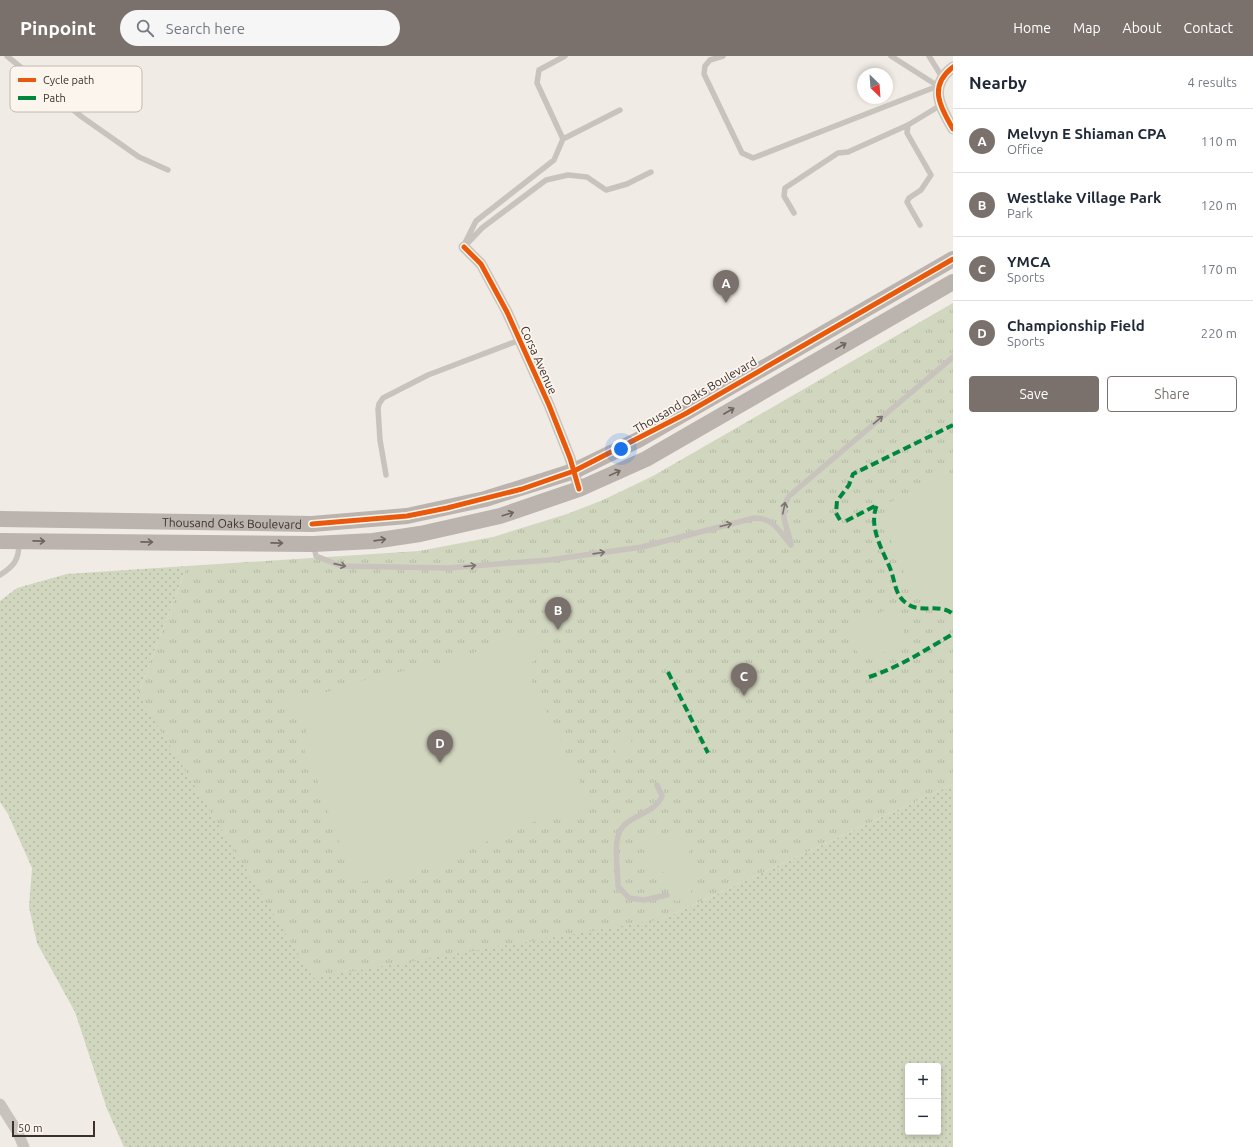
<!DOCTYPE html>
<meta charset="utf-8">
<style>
:root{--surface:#fff;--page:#f6f6f7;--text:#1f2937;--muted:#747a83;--line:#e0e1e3;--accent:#7a716c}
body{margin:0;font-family:Ubuntu,sans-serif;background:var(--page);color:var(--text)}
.controls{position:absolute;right:12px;bottom:12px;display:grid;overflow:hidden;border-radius:4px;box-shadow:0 2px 6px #0003}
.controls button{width:36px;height:36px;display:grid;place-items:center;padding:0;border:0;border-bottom:1px solid var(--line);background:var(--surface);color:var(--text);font:20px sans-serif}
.compass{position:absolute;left:857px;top:12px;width:36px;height:36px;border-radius:50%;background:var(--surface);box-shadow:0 2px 6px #0003;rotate:155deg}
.scale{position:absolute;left:12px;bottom:10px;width:83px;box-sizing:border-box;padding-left:4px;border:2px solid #3b302b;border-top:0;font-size:11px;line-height:14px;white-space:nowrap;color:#3b302b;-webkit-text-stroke:3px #fbf5ee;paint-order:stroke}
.you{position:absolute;left:621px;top:393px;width:14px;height:14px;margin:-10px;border:3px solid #fff;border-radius:50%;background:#1a73e8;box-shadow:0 0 0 6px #1a73e833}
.badge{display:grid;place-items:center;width:26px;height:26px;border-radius:50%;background:var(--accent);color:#fff;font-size:13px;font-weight:700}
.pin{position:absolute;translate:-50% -33px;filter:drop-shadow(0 1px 2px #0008)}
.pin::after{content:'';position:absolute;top:21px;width:14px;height:12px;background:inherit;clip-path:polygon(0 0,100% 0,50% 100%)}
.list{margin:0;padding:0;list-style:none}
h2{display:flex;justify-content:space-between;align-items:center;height:52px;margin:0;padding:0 16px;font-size:17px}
h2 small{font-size:13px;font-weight:400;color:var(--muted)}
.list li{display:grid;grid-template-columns:26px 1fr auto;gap:12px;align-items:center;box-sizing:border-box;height:64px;padding:0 16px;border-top:1px solid var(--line)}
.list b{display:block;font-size:15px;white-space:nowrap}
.list p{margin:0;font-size:13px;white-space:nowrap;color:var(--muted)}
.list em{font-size:13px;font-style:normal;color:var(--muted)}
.actions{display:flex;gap:8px;padding:12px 16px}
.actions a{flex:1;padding:9px 0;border:1px solid var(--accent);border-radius:4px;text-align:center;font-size:14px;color:var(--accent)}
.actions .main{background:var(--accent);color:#fff}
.icon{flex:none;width:22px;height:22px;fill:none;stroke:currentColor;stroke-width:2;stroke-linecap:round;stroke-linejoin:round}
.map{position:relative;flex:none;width:953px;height:1091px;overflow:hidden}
header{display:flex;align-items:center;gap:24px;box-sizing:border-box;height:56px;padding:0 20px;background:var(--accent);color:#fff}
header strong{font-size:19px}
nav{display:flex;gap:22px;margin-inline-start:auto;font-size:14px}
.search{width:280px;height:36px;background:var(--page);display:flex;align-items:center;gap:10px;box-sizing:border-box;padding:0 14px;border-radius:22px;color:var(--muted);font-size:15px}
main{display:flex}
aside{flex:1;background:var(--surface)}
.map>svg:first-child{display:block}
.grass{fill:url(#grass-dots);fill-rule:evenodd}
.park{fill:url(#park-tufts)}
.pitch{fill:#d1d6bf}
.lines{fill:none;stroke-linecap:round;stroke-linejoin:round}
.service{stroke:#c9c3be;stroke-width:5.5}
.minor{stroke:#c9c3be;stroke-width:11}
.secondary{stroke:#bab3ae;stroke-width:16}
.quiet{stroke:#00873e;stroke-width:4;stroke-dasharray:8 4;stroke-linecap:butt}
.cycleway-casing{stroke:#fbf5ee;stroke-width:8}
.cycleway{stroke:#e8590c;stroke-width:5}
.oneway{stroke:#6e645f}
.oneway2{stroke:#7b726d}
.labels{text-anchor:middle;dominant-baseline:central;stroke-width:3.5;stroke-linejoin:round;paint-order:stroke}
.street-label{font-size:12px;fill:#3b302b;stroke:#fbf5ee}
.key{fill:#fbf5ee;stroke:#c1bab4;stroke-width:1}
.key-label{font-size:11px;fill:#3b302b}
</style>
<header>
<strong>Pinpoint</strong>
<div class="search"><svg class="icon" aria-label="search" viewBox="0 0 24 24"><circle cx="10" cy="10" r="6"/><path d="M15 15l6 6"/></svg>Search here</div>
<nav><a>Home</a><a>Map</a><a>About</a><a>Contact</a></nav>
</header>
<main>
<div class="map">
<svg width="953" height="1091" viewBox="0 0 953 1091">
<defs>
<pattern id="grass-dots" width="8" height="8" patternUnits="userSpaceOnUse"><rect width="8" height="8" fill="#d1d6bf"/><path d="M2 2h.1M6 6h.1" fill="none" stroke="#b4b8a4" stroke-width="1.8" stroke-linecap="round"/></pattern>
<pattern id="park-tufts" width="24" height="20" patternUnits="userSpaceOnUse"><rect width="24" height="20" fill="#d1d6bf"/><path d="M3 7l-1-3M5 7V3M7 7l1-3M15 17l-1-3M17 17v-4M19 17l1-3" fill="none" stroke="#b4b8a4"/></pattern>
</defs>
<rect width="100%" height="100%" fill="#f0ebe5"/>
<path class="grass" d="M187,510l-49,128 525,225 290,-135v363h-829l-17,-38 -32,-97 -38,-69 -8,-36 3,-39 -24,-54 -8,-12v-201l17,-13 50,-14zM908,1010h30v66h-30z"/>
<path class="park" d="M953,247v481l-290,135 -350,59 -175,-284 49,-128 232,-15 74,-14 74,-23 36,-14 50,-24z"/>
<path class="pitch" d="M953,417v134l-21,-7 -20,-16 -13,-19 -10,-32 1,-31z
M892,551l16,34 -46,21 -16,-34z
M532,575l7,15 -7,3 5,10 -12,8 66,138 -15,8 -51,11 -98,45 -22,3 -17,7 -10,-1 -21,5 -6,-6 -37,-106 -8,-15 -2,-9 2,-17 -13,-23 -5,-1 -1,-4c9,-12 31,-6 43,-11 40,-16 83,-20 124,-32 27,-7 52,-20 78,-28z
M626,673l9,20 -17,8 -10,-20z
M678,773c12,7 14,14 10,28 6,12 8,27 1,40l-14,5 -7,-23 1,-5 -22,-7 1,-28z"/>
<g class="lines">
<path class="service" d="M7,0l75,61 57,40 29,13
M723,0l-13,4 -5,6 -1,8 38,79 11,5 185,-72
M891,0l47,30
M929,0l13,21
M563,83l-26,-56 2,-13 26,-14
M794,157l-10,-17 1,-8 53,-35 10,-1 60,-27
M920,169l-13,-23 2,-4 12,-8 10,-15 -24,-42 1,-8 33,-20
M465,187l11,-22 78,-61 9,-21 57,-29
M464,191l18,-19 64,-48 22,-5 19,2 19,13 21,-6 24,-12
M386,419l-6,-35 -2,-31 1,-5 4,-6 45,-23 92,-35
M791,489c-3,-20 -14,-30 -2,-49l164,-139
M314,490l2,10 25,10 107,2 101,-8 93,-13 112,-29c21,0 24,13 37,27
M0,519c14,-9 19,-15 19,-32
M657,729l5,11c-8,20 -39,19 -44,40 -4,13 0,36 0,50l11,12 15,2 23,-5"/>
<path class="minor" d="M953,11c-25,19 -13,40 0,62
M464,191l17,17 26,48 42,93 21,53 9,31
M0,1048l17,27 7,16"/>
<g class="secondary">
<path id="s1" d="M0,463l312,5 95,-8 78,-17 89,-28 64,-31 315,-181"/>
<path d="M0,485l313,3 60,-3 47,-7 80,-18 79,-27 67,-30 307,-177"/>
</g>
<path class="quiet" d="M840,464l-4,-7 1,-12 12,-16 4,-11 100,-49
M846,465l31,-16c-9,21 5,44 13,63 6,15 4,28 19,37 13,8 31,-2 44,9
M668,616l40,81
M869,621c31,-10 56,-27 84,-43"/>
<defs>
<path id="cycleway" d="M953,11c-25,19 -13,40 0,62
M464,191l17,17 26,48 42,93 21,53 9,31
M312,468l95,-8 40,-8 75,-19 52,-18 111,-57 268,-155"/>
</defs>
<use href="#cycleway" class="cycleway-casing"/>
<use href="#cycleway" class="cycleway"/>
</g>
<defs><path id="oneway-shaft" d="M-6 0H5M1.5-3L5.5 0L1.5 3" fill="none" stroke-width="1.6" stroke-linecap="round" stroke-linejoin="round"/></defs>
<g class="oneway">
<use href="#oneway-shaft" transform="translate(841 290) rotate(-30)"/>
<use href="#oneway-shaft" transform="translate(729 355) rotate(-30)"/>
<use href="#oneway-shaft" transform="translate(615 417) rotate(-25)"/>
<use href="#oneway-shaft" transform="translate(508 458) rotate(-17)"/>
<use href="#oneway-shaft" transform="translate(380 484) rotate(-8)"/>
<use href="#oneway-shaft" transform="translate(39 485) rotate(1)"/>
<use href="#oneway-shaft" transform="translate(147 486) rotate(1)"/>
<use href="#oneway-shaft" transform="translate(277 487) rotate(1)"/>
</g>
<g class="oneway2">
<use href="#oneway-shaft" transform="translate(878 364) rotate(-40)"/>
<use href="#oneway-shaft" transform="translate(784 452) rotate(-78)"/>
<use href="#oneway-shaft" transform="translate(726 469) rotate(-14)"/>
<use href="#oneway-shaft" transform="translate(599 497) rotate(-8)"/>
<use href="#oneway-shaft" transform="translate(340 509) rotate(13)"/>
<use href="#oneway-shaft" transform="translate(470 510) rotate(-5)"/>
</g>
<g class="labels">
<g class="street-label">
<text transform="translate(539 304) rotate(66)">Corsa Avenue</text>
<text transform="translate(695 339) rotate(-30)">Thousand Oaks Boulevard</text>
<text stroke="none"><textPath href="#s1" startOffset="232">Thousand Oaks Boulevard</textPath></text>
</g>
</g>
<rect x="10" y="10" width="132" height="46" rx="6" class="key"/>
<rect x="18" y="22" width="18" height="4" fill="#e8590c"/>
<rect x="18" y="40" width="18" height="4" fill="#00873e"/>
<g class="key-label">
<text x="43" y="28">Cycle path</text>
<text x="43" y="46">Path</text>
</g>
</svg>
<div class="controls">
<button>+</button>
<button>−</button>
</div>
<svg class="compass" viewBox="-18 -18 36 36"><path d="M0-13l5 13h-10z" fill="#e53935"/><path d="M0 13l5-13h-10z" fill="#747a83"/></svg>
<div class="scale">50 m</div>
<div class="you"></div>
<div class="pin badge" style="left:726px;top:247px">A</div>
<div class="pin badge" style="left:558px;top:574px">B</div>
<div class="pin badge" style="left:744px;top:640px">C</div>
<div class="pin badge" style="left:440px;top:707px">D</div>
</div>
<aside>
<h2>Nearby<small>4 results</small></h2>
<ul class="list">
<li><span class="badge">A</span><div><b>Melvyn E Shiaman CPA</b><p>Office</p></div><em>110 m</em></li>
<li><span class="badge">B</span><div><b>Westlake Village Park</b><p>Park</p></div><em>120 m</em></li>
<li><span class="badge">C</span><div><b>YMCA</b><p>Sports</p></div><em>170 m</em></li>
<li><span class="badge">D</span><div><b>Championship Field</b><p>Sports</p></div><em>220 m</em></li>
</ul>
<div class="actions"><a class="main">Save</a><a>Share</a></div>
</aside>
</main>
